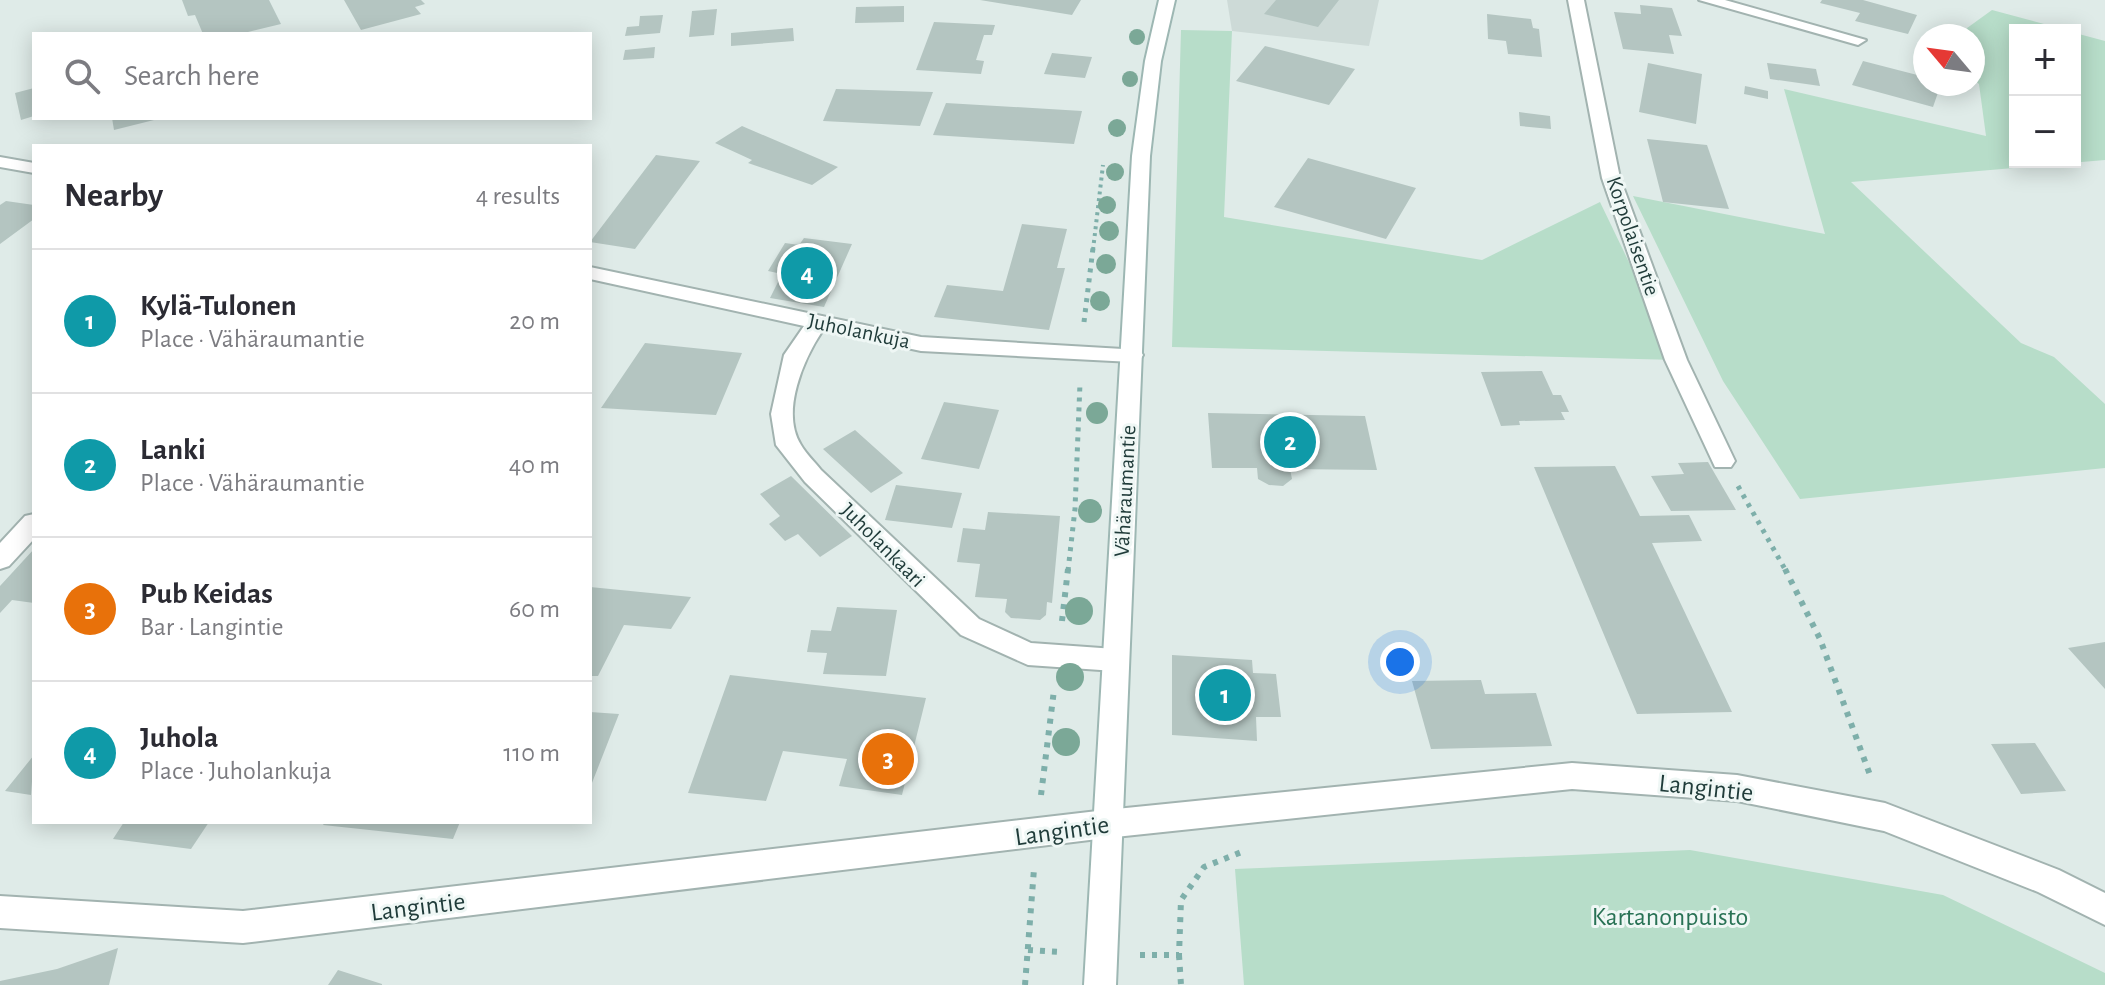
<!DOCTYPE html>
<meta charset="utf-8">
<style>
:root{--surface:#fff;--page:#f2f2f3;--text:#2b2b33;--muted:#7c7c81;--line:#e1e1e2;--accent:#865e41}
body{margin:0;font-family:"Alegreya Sans",sans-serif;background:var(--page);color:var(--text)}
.controls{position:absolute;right:24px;top:24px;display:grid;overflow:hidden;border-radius:0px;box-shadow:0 4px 20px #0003}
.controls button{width:72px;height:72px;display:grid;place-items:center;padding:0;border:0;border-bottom:2px solid var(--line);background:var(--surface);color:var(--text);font:40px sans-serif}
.compass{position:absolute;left:1913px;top:24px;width:72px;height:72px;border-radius:50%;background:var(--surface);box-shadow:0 4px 20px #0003;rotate:299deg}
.you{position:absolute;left:1400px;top:662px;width:28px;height:28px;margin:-20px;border:6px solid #fff;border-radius:50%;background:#1a73e8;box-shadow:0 0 0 12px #1a73e833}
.badge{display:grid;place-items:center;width:52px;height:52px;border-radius:50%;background:var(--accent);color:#fff;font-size:26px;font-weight:700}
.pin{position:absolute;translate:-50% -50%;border:4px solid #fff;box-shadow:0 2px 8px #0006}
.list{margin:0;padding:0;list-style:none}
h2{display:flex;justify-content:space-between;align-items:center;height:104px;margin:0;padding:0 32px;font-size:34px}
h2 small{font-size:26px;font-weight:400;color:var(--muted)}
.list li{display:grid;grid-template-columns:52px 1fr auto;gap:24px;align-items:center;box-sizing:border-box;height:144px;padding:0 32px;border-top:2px solid var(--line)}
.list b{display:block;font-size:30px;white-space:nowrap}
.list p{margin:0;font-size:26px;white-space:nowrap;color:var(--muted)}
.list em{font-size:26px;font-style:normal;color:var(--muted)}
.icon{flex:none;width:44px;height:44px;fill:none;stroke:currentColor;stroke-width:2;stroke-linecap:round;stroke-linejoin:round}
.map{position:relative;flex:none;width:2105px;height:985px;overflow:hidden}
.search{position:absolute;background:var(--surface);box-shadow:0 4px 20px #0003;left:32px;top:32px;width:560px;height:88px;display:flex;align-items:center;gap:20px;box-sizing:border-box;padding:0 28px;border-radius:0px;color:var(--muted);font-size:30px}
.panel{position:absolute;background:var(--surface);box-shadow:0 4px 20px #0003;left:32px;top:144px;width:560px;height:680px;border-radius:0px}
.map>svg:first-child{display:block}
.built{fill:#cddad7}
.green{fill:#b7ddc9}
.building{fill:#b4c5c1}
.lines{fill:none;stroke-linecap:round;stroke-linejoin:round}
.street-casing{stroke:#a2b3b0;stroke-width:4}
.secondary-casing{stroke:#9db7b3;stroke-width:4}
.path-far2{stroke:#7eafaa;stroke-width:4;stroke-dasharray:3 4;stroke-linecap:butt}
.path-far1{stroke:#7eafaa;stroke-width:5;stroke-dasharray:4 6;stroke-linecap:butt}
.path{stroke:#7eafaa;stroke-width:6;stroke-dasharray:5 7;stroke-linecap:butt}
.street{fill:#fff;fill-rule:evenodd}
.secondary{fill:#fff;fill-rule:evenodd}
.tree{fill:#7ba897}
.labels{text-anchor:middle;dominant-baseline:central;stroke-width:6;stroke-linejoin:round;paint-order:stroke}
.street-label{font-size:22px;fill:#1f3b39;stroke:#eff7f5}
.near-street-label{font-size:26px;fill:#1f3b39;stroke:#eff7f5}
.near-park-label{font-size:26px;fill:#297255;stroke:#eff7f5}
</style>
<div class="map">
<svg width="2105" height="985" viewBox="0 0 2105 985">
<rect width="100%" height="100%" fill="#dfebe8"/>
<path class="built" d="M1227,0h152l-10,46 -137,-15z"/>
<path class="green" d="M1992,10l74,20h-51v132h60v-129l30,8v119l-254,22 170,161 33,14 51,47v64l-305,31 -77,-118 -90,-185 192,38 -41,-145 202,47 -7,-52 -6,-5v-43h-17z
M1181,30l51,1 -8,186 258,43 118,-58 76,158 -504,-13z
M1690,850l253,45 162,78v12h-861l-9,-116z"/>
<path class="building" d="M182,0h87l12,24 -41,10h-37l-8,-19 -7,1z
M344,0h77l4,4 -10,3 6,7 -60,16z
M980,0h101l-9,15z
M1276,0h63l-21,27 -54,-13z
M1822,0h41l54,15 -9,19 -53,-13 5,-8 -40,-10z
M1640,5l32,3 10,28 -13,-1 5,19 -51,-5 -9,-37 27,2z
M904,6v16l-49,1 1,-16z
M717,9l-3,26 -25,2 3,-26z
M1487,14l44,5 2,9 6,1 3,28 -34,-3 -2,-13 -18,-2z
M663,15l-3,18 -35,3 2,-9 12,-1 1,-10z
M934,22l61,3 -3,10h-8l-8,25 8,1 -3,13 -65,-4z
M793,28l1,13 -63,5v-13z
M1265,46l90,23 -26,36 -93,-24z
M655,47l-1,11 -31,2 2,-10z
M1052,53l40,4 -7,21 -41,-4z
M1863,61l62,16v7h16l-8,23 -81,-22z
M1648,63l54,11 -6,50 -57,-12z
M1767,63l49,6 4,17 -50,-7z
M1745,86l23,5v8l-24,-5z
M34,88v28l-13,4 -6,-27z
M836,89l97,3 -13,34 -97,-5z
M946,103l136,8 -8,33 -141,-9z
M1519,112l31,4 1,13 -31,-3z
M112,118h45l1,1 -44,11z
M742,126l96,41 -26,18 -64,-22 4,-3 -37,-17z
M1647,139l60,6 22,64 -66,-7z
M656,155l44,6 -65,88 -45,-7z
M1308,158l108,30 -30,51 -112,-32z
M6,201l28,4v14l-34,25v-39z
M1022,224l45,5 -10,39h8l-16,62 -115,-13 13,-32 56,6z
M804,238l48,6 -28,63 -54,-9 12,-24 -14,-3 17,-28 14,2z
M645,343l97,10 -26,62 -115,-7z
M1542,371l11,24h8l8,17h-8l4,8 -46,1 1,4 -19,1 -20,-54z
M944,402l55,8 -20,59 -58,-10z
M1208,413l157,3 12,54 -87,-1 2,10 -9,7 -14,-1 -11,-6 -1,-11h-45z
M855,430l48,43 -32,20 -48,-44z
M1708,462l28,48 -65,1 -20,-35 33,-2 -6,-11z
M1615,466l25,50 49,-1 13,26 -50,2 80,169 -95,2 -103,-247z
M791,476l61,60 -32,21 -22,-23 -13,7 -16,-17 11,-8 -20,-22z
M896,485l66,8 -10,35 -67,-8z
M988,512l72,4 -8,87 -5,-1 -1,13 -6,5 -29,-2 -6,-6 2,-13 -32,-2 5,-33 -23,-2 6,-34 22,2z
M34,549v54l-22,-3 -12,13v-27z
M590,587l101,10 -20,32 -47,-4 -26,51h-8z
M837,607l60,3 -11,66 -63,-2 4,-21 -20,-1 4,-22 20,1z
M2105,642v47l-37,-41z
M1172,655l80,5 1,13 23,1 5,43h-25l1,24 -85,-6z
M730,675l196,23 -24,97 -63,-9 8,-27 -64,-8 -17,50 -78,-8z
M1481,680l4,14 51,-1 16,53 -121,3 -19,-68z
M590,712l29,2 -29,74z
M2035,743l31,48 -45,3 -30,-50z
M34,755l-3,40 -26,-4z
M124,822h85l-18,27 -78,-10z
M325,822h135l-7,17 -130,-14z
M118,948l-9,37h-109v-4l57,-12z
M338,970l44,14v1h-54z"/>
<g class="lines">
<defs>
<path id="street" d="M1568,0h16l36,178 67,182 48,101 -4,6h-16l-50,-107 -63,-182z
M1699,0h26l141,40 -8,5z
M0,157l34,6v10l-34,-6z
M590,267l331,70 219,13 3,5 -3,5 -8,2 -211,-11 -98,-21c-19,28 -43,82 -22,115 5,9 14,17 20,25l158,149 52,24 84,6 10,3 3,8 -3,8 -10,3 -87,-6 -67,-30 -156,-153 -29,-37 -5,-31 13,-59 20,-29 -214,-47z
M34,514v25l-25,27 -9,3v-26l25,-27z
M1572,763l165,12 148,28 174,67 46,23v32l-67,-33 -154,-61 -147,-30 -165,-12 -466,49 -863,105 -243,-15v-32l243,15 863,-101z"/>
<path id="secondary" d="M1159,0h16l-14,61 -11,95 -34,829h-32l48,-829 13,-95z"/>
</defs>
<use href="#street" class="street-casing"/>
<use href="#secondary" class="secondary-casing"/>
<path class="path-far2" d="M1093,250l10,-85"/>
<path class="path-far1" d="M1084,322l9,-74
M1738,486l48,85
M1068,571l7,-62 5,-126"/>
<path class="path" d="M1785,569l35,70 50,136
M1062,621l6,-52
M1041,795l13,-105
M1028,950l34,2
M1140,955h39l2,-55 23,-33 40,-16
M1179,955l2,30
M1025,985l9,-116"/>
<use href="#street" class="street"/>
<use href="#secondary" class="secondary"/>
</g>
<g class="tree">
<circle cx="1137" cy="37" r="8"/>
<circle cx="1130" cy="79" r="8"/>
<circle cx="1117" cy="128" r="9"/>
<circle cx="1115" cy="172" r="9"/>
<circle cx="1107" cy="205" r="9"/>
<circle cx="1109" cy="231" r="10"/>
<circle cx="1106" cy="264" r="10"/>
<circle cx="1100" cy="301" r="10"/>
<circle cx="1097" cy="413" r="11"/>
<circle cx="1090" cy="511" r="12"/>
<circle cx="1079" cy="611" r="14"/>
<circle cx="1070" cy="677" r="14"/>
<circle cx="1066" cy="742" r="14"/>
</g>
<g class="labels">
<g class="street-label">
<text transform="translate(1633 236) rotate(71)">Korpolaisentie</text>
<text transform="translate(859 331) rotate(12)">Juholankuja</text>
<text transform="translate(1125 491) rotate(-87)">Vähäraumantie</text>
<text transform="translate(883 545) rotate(45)">Juholankaari</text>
</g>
<g class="near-street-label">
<text transform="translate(1706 788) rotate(6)">Langintie</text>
<text transform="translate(1062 831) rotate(-8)">Langintie</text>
<text transform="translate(418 907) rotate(-7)">Langintie</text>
</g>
<g class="near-park-label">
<text x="1670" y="917">Kartanonpuisto</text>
</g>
</g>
</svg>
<div class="controls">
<button>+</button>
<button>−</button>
</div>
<svg class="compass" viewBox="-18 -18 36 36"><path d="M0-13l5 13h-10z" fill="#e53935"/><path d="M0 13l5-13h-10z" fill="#7c7c81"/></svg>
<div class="you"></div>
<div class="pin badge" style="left:1225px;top:695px;background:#0f9aa8">1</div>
<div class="pin badge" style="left:1290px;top:442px;background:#0f9aa8">2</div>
<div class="pin badge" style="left:888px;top:759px;background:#e8710a">3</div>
<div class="pin badge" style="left:807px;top:273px;background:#0f9aa8">4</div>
<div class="search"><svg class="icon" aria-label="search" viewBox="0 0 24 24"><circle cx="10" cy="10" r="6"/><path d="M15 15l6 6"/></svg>Search here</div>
<section class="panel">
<h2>Nearby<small>4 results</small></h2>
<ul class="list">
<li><span class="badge" style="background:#0f9aa8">1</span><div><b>Kylä-Tulonen</b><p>Place · Vähäraumantie</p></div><em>20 m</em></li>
<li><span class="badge" style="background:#0f9aa8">2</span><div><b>Lanki</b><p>Place · Vähäraumantie</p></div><em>40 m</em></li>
<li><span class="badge" style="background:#e8710a">3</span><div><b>Pub Keidas</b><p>Bar · Langintie</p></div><em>60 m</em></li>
<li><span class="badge" style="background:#0f9aa8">4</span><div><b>Juhola</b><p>Place · Juholankuja</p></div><em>110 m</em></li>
</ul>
</section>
</div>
